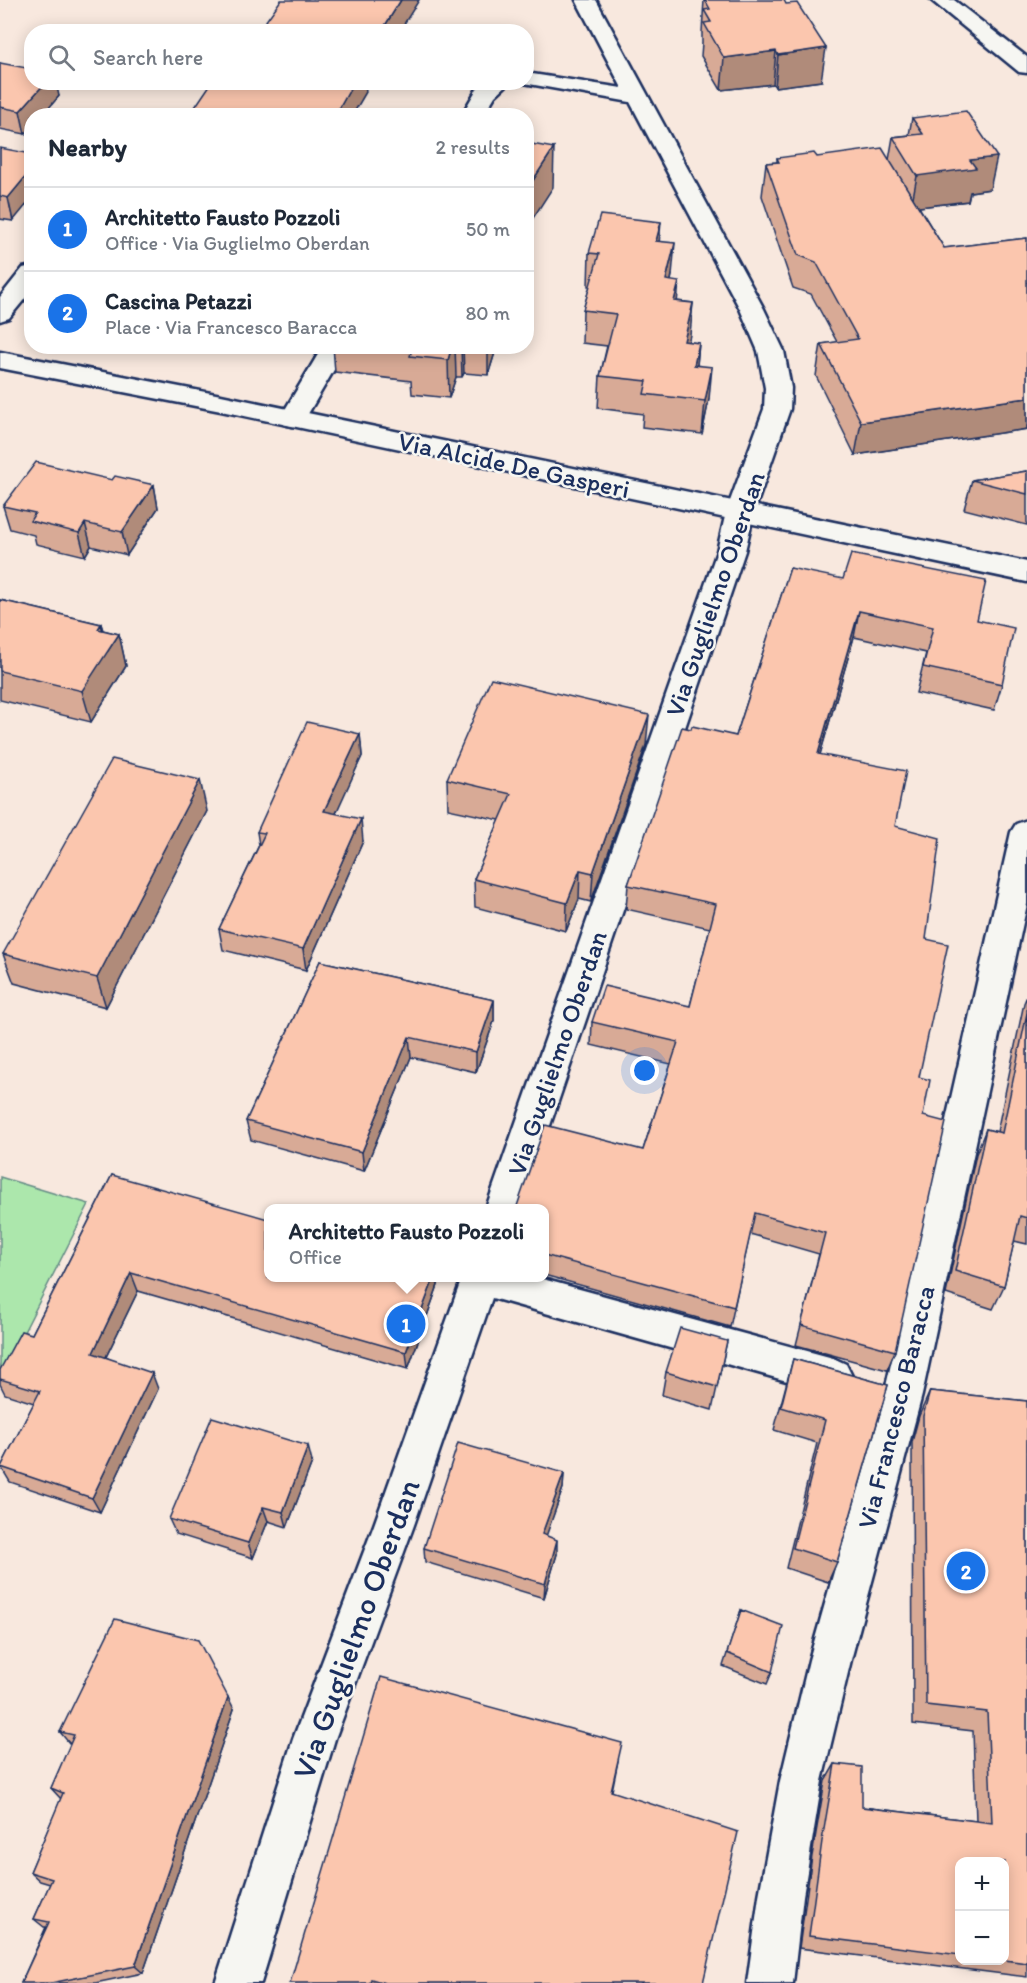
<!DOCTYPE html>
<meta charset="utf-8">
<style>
:root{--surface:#fff;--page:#f2f2f3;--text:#1f2937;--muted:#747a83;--line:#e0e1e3;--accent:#1a73e8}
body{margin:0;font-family:Itim,sans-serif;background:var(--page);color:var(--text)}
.controls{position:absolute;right:18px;bottom:18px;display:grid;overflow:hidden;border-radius:12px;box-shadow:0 3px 15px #0003}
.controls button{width:54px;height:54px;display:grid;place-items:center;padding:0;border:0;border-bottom:2px solid var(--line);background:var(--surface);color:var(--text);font:30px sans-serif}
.you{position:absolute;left:645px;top:1071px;width:21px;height:21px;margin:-15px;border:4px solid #fff;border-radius:50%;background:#1a73e8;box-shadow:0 0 0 9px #1a73e833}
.badge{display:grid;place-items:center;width:39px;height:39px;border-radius:50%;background:var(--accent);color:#fff;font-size:20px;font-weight:700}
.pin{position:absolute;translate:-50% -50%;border:3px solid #fff;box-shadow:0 2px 6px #0006}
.popup{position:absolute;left:264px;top:1204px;width:285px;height:78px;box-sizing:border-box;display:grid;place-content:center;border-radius:12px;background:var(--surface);filter:drop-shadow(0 2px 4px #0005);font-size:20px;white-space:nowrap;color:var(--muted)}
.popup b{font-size:22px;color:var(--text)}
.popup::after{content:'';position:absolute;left:50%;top:100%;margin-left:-12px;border:12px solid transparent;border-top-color:var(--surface)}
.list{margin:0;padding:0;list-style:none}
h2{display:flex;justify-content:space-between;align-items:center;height:78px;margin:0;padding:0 24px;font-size:26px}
h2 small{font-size:20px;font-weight:400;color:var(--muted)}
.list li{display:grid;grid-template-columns:39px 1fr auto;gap:18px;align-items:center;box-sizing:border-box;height:84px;padding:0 24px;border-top:2px solid var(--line)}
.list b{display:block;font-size:22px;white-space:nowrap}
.list p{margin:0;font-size:20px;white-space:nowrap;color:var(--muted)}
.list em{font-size:20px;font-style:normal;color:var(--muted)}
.icon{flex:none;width:33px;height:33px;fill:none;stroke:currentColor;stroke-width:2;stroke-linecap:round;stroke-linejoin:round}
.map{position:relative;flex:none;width:1027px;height:1983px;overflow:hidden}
.search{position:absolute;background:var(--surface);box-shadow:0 3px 15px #0003;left:24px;top:24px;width:510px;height:66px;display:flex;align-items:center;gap:15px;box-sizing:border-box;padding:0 21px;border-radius:24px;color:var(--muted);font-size:22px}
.panel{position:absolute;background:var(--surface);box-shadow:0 3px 15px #0003;left:24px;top:108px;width:510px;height:246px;border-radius:24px}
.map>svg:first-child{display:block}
.green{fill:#ace7ac;stroke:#648b85;stroke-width:1.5}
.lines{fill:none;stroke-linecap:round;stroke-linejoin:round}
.minor-casing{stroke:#1b2f5e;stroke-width:5}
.tertiary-casing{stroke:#1b2f5e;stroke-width:5}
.secondary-casing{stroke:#1b2f5e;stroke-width:5}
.minor{fill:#f6f6f2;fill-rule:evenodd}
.tertiary{fill:#f6f6f2;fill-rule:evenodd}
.secondary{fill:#f6f6f2;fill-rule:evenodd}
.wall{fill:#d8aa96;stroke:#1b2f5e;stroke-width:1.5;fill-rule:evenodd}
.shaded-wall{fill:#b08b7a;stroke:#1b2f5e;stroke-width:1.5}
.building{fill:#fbc6ae;stroke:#1b2f5e;stroke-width:1.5}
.labels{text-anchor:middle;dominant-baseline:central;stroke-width:5;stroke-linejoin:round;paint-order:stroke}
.street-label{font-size:26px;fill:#1b2f5e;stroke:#f6f6f2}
.near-street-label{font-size:32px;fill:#1b2f5e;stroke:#f6f6f2}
</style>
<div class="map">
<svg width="1027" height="1983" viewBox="0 0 1027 1983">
<rect width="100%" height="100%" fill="#f8e8de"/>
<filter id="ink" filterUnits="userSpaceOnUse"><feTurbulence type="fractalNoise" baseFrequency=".0167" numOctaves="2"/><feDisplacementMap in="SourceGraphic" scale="12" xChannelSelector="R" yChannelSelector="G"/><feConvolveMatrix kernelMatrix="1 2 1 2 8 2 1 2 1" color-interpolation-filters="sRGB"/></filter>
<g filter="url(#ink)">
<path class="green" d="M0,1177l89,27 -89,175z"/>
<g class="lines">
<defs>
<path id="minor" d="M576,0h20l168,309 20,42 7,37 -1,21 -36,103 -9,39 -223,657h-36l231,-657 9,-39 38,-103 1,-21 -7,-37 -18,-42 -110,-207 -112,-20h8v-9l96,15z
M485,82h25l-15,14 -12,20h-22l17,-29z
M32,266v24l-23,28 -9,3v-24l23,-29z
M323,346h25l-46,78 -9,2 -9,-2 -4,-6z
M1027,820v84l-105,491 -71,265 -29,121 -19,115 -10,87h-46l12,-87 21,-115 29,-121 75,-265 127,-563 5,-8z
M462,1278h77l294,80 13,6 6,12 -6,12 -13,6 -341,-96 -78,227 -79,214 -74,244h-46l78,-244 81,-214z"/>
<path id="tertiary" d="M0,352l221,43 806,167v20l-806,-171 -221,-43z"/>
<path id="secondary" d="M931,0h23l73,57v16l-8,-1z"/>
</defs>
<use href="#minor" class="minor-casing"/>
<use href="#tertiary" class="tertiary-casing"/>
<use href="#secondary" class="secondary-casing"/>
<use href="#minor" class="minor"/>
<use href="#tertiary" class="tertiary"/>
<use href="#secondary" class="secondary"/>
</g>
<path class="wall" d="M704,0l117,81 -46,6 -2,-3 -52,6 -20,-34 1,-13v-11z
M0,63l59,33 -34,38 -25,-5z
M912,118l78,71 -20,3 -2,9 -49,6 25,41 83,-10v191l-172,26 -39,-79 5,-32 16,-2 -26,-48 -18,-6 -31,-92 4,-33 11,-1v-4l40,-1 72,3 4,-23 16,-2z
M0,148l13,73 -13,-2z
M659,241l13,34 -1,6 6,20 16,2 -5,39 11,1 -2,22 12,34 -7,35 -60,-7 1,-13 -45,-6 2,-32 7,-30 -25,-3 1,-33 7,-24h-2l1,-33z
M333,346h164l-9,29 -24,-2 -2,4h-6l-7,21 -37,-4 -1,-13 -76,-9z
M1027,471v54l-63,-16 8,-29z
M112,480l42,5 4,23 -31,47 -36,-9 -6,10 -49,-12 -2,-9 -24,-6 -7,-23z
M790,568l187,52 25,64 -8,26 -78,-17 10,-40 -72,-16 -34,117 75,72 31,113 -7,138 4,39 -28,235 -8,19 -91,-25 23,-91 -69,-20 -20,93 -186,-52v-66l99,-59 28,-86 -80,-19 1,-23 98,-16 20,-78 -84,-19 2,-24 63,-156 45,7z
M0,600l101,24 2,6 16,4 7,32 -35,56 -91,-22z
M360,734l2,22 -27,57 28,28 -57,129 -83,-20 -4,-21 40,-84 -2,-13z
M646,745l-55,157 -12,-3 -13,32 -91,-24 -1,-28 26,-59 -52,-11 -1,-30z
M207,811l-101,196 -92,-24 -11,-29z
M320,961l174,39v21l-18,51 -65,-15 -47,114 -113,-31 -5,-19z
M1027,996v248l-13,-3 -10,45 -11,23 -47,-15 30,-140 10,-25 11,3 27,-129z
M112,1175l156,103h170v7l-30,84 -270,-78 -32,66 52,32 -58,123 -90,-30 -9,-15 33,-64 -29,-9 -5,-10v-14l32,-36z
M727,1341l-15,69 -50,-15 4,-23z
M793,1359l95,26 -51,177 -9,20 -42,-14 31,-125 -43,-13z
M930,1391l97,10v576l-228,-29 13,-92 13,-75 10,-17 27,43 114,14 -3,-90 -60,-7 -1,-282 7,-26zM960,1862l45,98h-45z
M312,1462l-25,65 -19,-6 -15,37 -77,-24 -7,-15z
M564,1473l-1,15 -17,47 11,19 -13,44 -119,-36 -1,-14z
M741,1610l31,62 -5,12 -44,-18z
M234,1709l-91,264 -48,10h-74l25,-56h-2l-10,-8 16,-35 -10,-3 -10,-9 31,-73 -10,-11 20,-44 -2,-1 -9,-11z
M618,1761l-6,30 91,192h-413z"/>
<path class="shaded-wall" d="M401,0h18l-20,32h-18z
M826,48l-5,33 -46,6 3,-32z
M776,51l-3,33 -52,6 3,-32z
M46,82h10l3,14 -17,20h-10v11l-7,7 -5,-23z
M354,82h12l-1,2 1,8 -14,24h-17z
M554,148l-1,39 -27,42v-38z
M997,157l-7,32 -20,3 -2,9 -57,7 6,-32 53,-16z
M32,169v29l-19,23 -5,-23z
M661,222l-3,33 -2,-14z
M675,243l-3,32 -8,38 2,-33z
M679,282l-3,33 -2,-14z
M693,303l-3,32 -9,39 3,-33z
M699,343l-3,33 -2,-11z
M452,346h3l1,31 -7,21 -1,-38z
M461,346h2l1,27 -2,4z
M488,346h9l-9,29z
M712,367l-3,32 -7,35 3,-33z
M1027,398v31l-172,26 6,-33z
M154,485l4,23 -31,47 -5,-23z
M85,523l6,23 -6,10 -6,-23z
M859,611l-5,26 -41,142 5,-25z
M101,624l7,27 11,-17 7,32 -35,56 -9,-31 16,-62z
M649,715l-3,30 -55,157 2,-29z
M360,734l2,22 -35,77 -3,-22z
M200,780l7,31 -101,196 -9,-29z
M361,819l2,22 -57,129 -3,-21z
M580,870l-1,29 -13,32 1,-28z
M494,1000v21l-18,51v-20z
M409,1037l2,20 -47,114 -2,-19z
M131,1273l7,18 -38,78 -7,-16z
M434,1278h4v7l-30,84 -2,-17z
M152,1373l6,16 -58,123 -8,-14z
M308,1446l4,16 -25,65 -4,-15z
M564,1473l-1,15 -21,60v-14z
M263,1507l5,14 -15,37 -5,-15z
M557,1540v14l-13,44 1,-14z
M228,1697l6,12 -91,264 -8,-7z"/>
<path class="building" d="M281,0h120l-20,32h-123z
M705,0h79l2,4 11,-1 29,45 -48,7 -2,-4 -52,7 -20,-35 7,-1 -7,-12 6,-1z
M0,63l32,6v13h14l-26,29 -20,-4z
M212,82h142l-19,34h-146z
M966,111l31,46 -27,3 6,8 -59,8 -24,-39 30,-3 -11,-16z
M526,143l28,5 -28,43z
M0,148l32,6v15l-24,29 -8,-2z
M882,148l62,100 83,-10v160l-166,24 -40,-78 37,-5 -42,-77 -18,-7 -32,-92 13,-1 -2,-4 37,-5 3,4z
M600,215l61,7 -5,19 19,2 -9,37 13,2 -5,19 19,2 -9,38 15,2 -5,22 18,2 -7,34 -61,-7 3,-13 -47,-5 16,-62 -33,-4 16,-56 -10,-1z
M413,346h39l-4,14 -38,-4z
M36,462l76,18 3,-4 39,9 -32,47 -37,-9 -6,10 -49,-12 5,-8 -32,-7z
M1027,471v23l-55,-14z
M851,554l135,27 -9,39 37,8 -12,56 -79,-17 10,-40 -74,-16 -41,143 88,17 -11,55 45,12 -14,101 22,5 -29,133 11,3 -7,36 23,6 -51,229 -94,-26 24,-92 -70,-20 -21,94 -190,-52v-46h-28l29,-84 98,25 35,-108 -86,-20 12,-36 86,20 26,-102 -88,-19 54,-158 9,2 1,-3 44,10 54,-168 53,11z
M0,600l101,24 -3,5 21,5 -37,57 -82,-20z
M491,678l158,37 -56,158 -13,-3 -13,33 -93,-24 37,-85 -64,-15z
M307,722l53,12 -36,77 37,8 -58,130 -84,-20 46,-96 -8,-1z
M112,759l88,21 -103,198 -94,-24z
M320,961l174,39 -18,52 -67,-15 -47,115 -116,-31z
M1027,1013v205l-7,-2 -16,70 -49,-15 31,-142 16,4z
M112,1175l156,44v59h166l-28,74 -275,-79 -38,80 59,20 -60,125 -91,-31 39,-76 -40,-12v-9l21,-39 11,3z
M680,1328l47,13 -10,46 -51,-15z
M793,1359l95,26 -51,177 -44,-14 32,-128 -44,-13z
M930,1391l97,10v562l-22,-3v-98h-45v93l-151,-19 13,-95 13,-77 27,3v40l130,16 -5,-111 -61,-7 -3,-289z
M212,1417l96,29 -25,66 -20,-5 -15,36 -79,-24z
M458,1443l106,30 -22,61 15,6 -12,44 -121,-36z
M741,1610l42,16 -11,46 -45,-19z
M115,1619l83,21 30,57 -93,269 -84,17h-30l28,-61 -15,-3 18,-40 -22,-7 33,-79 -12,-5 23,-53 -14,-3z
M381,1677l241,66 -11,48 127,41 -35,151h-318l-14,-4 -1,4h-80z"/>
</g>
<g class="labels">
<g class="street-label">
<text transform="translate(514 465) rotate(12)">Via Alcide De Gasperi</text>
<text transform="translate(715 594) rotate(-71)">Via Guglielmo Oberdan</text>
<text transform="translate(557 1053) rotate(-71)">Via Guglielmo Oberdan</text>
<text transform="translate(896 1407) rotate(-76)">Via Francesco Baracca</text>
</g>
<g class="near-street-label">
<text transform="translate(356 1629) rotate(-70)">Via Guglielmo Oberdan</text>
</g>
</g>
</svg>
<div class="controls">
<button>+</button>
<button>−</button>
</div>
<div class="you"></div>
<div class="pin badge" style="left:406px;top:1324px">1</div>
<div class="popup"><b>Architetto Fausto Pozzoli</b>Office</div>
<div class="pin badge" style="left:966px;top:1571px">2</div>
<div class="search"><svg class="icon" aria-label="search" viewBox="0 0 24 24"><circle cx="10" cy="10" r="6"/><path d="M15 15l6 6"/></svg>Search here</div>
<section class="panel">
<h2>Nearby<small>2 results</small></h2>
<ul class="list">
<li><span class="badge">1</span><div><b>Architetto Fausto Pozzoli</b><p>Office · Via Guglielmo Oberdan</p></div><em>50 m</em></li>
<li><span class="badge">2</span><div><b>Cascina Petazzi</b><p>Place · Via Francesco Baracca</p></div><em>80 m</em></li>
</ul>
</section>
</div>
